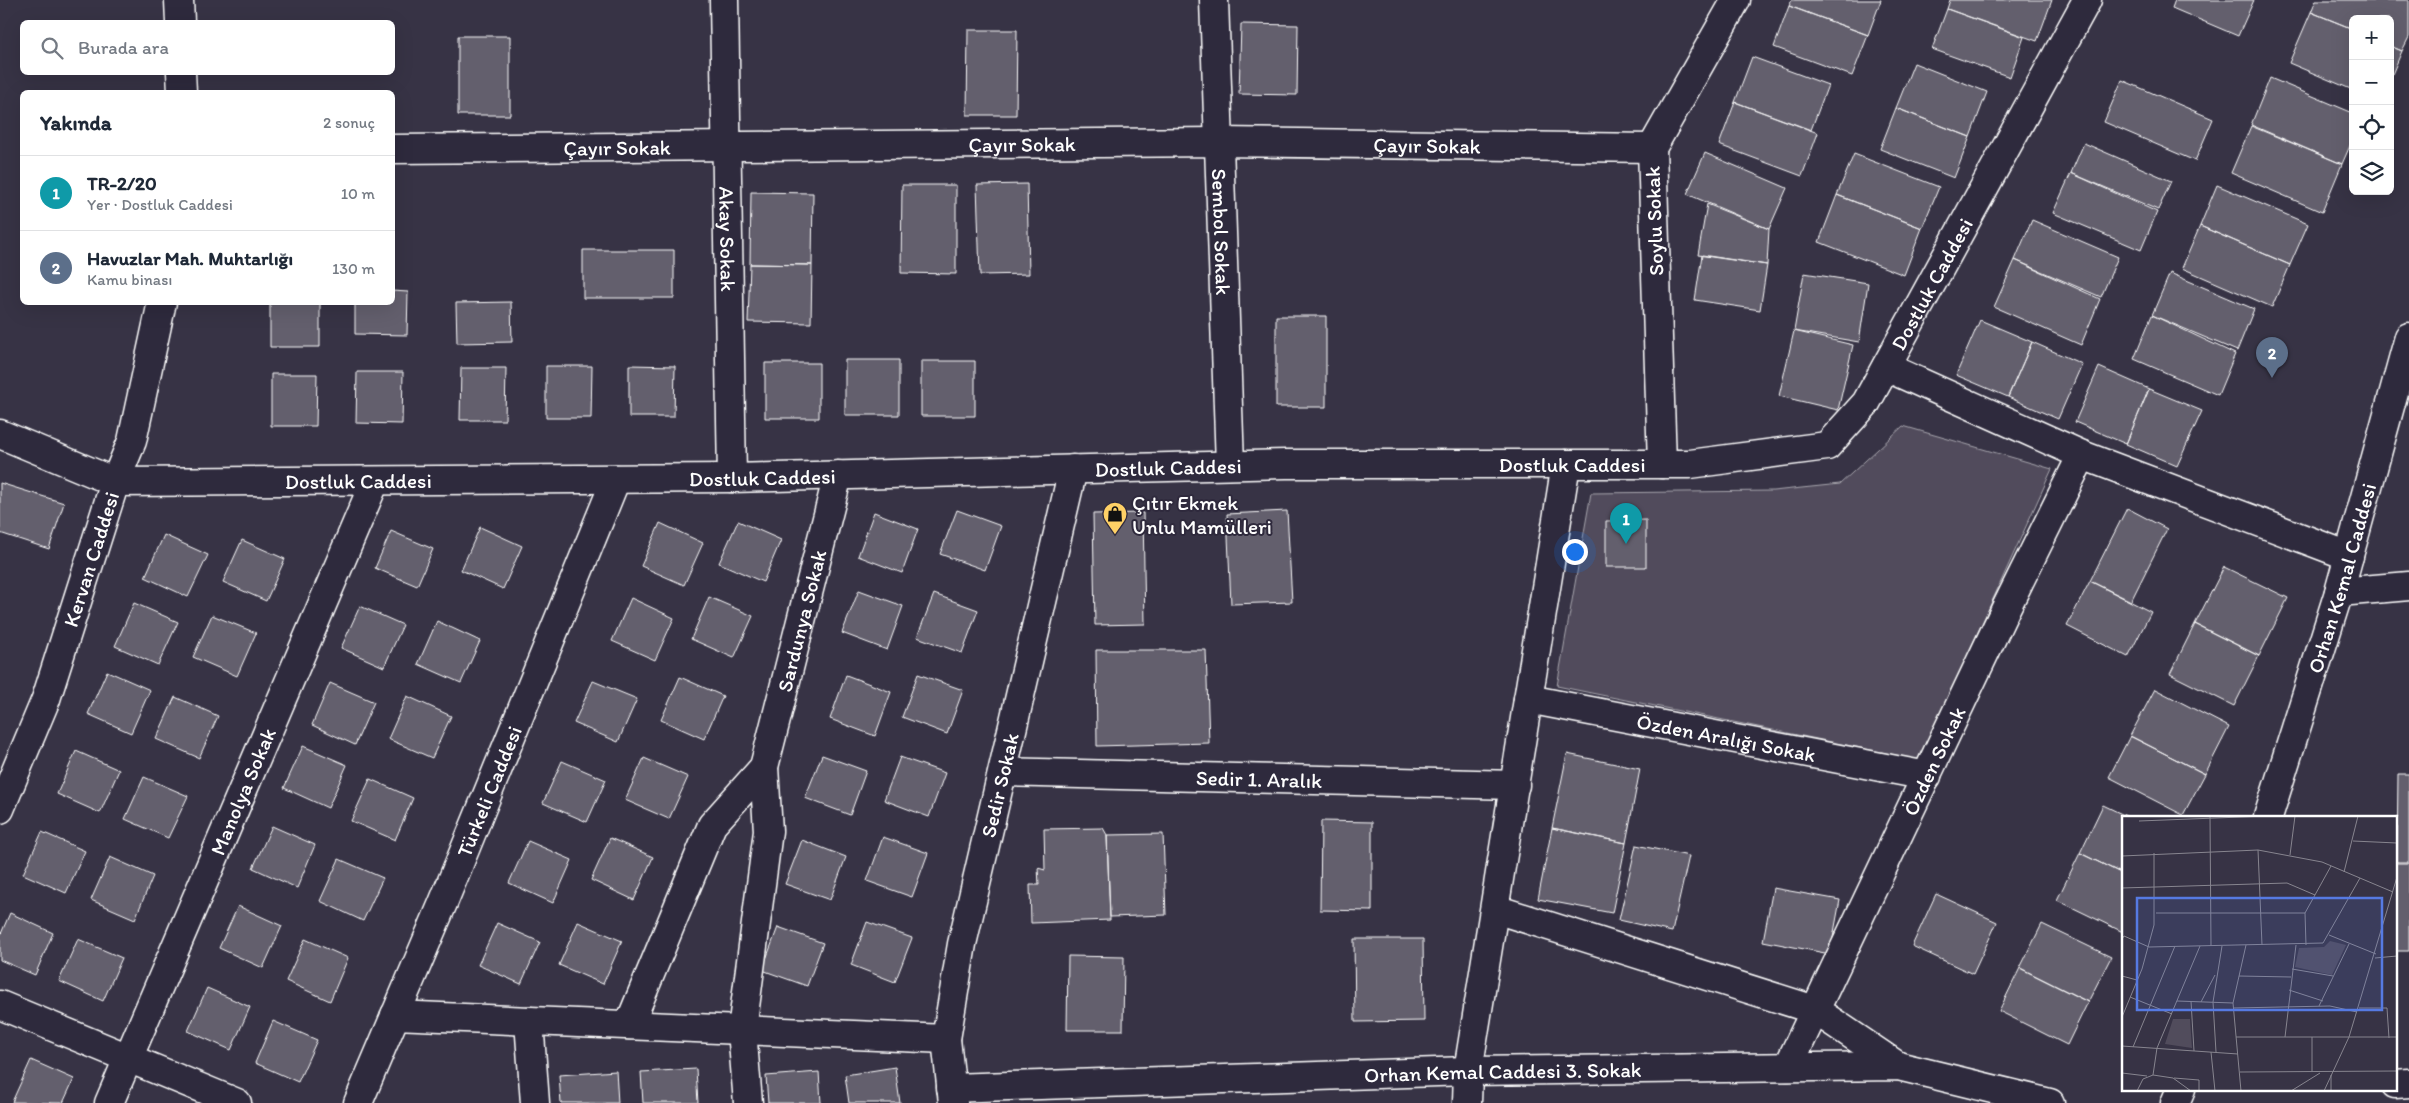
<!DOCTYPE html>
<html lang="tr">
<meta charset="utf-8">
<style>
:root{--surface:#fff;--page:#f6f6f7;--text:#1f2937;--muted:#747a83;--line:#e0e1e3;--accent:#0b8043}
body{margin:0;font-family:Itim,sans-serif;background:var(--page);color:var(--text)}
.controls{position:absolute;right:15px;top:15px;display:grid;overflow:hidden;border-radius:8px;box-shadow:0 5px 20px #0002}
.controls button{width:45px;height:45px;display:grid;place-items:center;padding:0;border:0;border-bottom:1px solid var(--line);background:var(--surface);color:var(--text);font:25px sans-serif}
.you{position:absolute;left:1574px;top:551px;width:18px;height:18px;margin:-12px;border:4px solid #fff;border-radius:50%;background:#1a73e8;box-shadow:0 0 0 8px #1a73e833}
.badge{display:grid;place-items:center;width:32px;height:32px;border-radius:50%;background:var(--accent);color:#fff;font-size:16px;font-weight:700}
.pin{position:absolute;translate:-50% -41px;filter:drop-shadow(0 1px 2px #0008)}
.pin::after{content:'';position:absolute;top:26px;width:18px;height:15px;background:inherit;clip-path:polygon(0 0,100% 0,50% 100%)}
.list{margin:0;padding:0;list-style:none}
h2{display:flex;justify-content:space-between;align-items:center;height:65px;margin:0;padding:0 20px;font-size:21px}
h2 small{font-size:16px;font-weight:400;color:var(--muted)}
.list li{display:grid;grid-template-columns:32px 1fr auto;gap:15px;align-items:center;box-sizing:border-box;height:75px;padding:0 20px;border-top:1px solid var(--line)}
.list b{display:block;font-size:19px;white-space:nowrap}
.list p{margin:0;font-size:16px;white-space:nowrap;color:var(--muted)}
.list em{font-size:16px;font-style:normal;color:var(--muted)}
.icon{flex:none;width:28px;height:28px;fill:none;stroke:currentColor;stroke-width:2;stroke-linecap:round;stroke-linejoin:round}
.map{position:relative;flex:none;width:2409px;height:1103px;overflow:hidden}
.search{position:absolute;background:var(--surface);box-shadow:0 5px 20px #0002;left:20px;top:20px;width:375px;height:55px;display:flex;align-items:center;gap:12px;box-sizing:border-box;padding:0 18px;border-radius:8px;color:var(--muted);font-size:19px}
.panel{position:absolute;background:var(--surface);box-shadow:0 5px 20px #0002;left:20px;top:90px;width:375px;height:215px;border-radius:8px}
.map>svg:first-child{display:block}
.green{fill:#514c5c;stroke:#a8a6ae}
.building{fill:#635f6d;stroke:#fff}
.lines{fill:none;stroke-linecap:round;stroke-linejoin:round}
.street-casing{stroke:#fff;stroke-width:31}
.secondary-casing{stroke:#fff;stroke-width:31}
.street{stroke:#2f2a3d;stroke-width:28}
.secondary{stroke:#2f2a3d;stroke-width:28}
.labels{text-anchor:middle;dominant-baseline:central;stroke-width:4;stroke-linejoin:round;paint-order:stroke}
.street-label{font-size:21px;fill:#fff;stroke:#2f2a3d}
.poi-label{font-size:21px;fill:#fff;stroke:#2f2a3d;text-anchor:start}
.inset-road{fill:none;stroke:#87858f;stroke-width:1}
.view{fill:#567ae2;fill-opacity:0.15;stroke:#567ae2;stroke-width:2.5}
.inset-edge{fill:none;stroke:#fff;stroke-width:2.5}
</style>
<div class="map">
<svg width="2409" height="1103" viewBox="0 0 2409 1103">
<rect width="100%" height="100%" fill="#373345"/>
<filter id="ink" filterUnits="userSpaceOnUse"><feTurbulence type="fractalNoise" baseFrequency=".02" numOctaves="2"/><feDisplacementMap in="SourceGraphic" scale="10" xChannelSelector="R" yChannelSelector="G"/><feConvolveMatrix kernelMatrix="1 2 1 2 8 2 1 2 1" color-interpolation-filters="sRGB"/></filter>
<g filter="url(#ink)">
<path class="green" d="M1903,426l149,43 -132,291 -363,-74 34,-193 182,-2 67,-7z"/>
<path class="building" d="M1792,0h89l-13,35 -79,-29z
M1950,0h102l-15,41 -90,-32z
M2175,0h79l-16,36 -66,-28z
M2316,0h93v37l-7,14 -12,-5v-27h-37v10l-42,-17z
M1789,6l79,29 -16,41 -78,-29z
M1947,9l77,28 -14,40 -78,-28z
M2311,12l42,17v61l-64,-27z
M1241,24l57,1 -1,70 -58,-1z
M968,30h49l-1,85h-49z
M458,36h52v79h-52z
M2390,46l12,5 -12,28z
M1752,57l76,28 -17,45 -76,-28z
M1914,63l73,29 -17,45 -74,-29z
M2270,78l83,35v26l-11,25 -91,-39z
M2122,80l91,39 -18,42 -91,-39z
M1735,102l83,31 -16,43 -83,-31z
M1896,108l74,29 -16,41 -74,-29z
M2251,126l91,38 -20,48 -91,-39z
M2084,143l87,38 -13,29 -87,-37z
M1705,153l82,35 -18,41 -82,-35z
M1854,154l85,33 -17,41 -85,-33z
M2071,173l86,39 -16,38 -88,-37z
M1027,184l2,90 -49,1 -3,-90z
M902,185h54v89l-55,-1z
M2217,185l91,39 -18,41 -90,-39z
M751,192l62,1 -1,72 -62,-1z
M1837,195l85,33 -18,47 -85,-33z
M1707,204l62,25 -2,36 -69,-10z
M2032,220l86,37 -17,40 -86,-37z
M2200,226l90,39 -18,42 -90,-39z
M583,250h91v48h-91z
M1702,255l65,10 -7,45 -65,-10z
M2015,260l85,39 -19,46 -87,-38z
M750,264l62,1 -1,58 -63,-1z
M1804,273l64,10 -9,59 -65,-11z
M2170,273l84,36 -17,42 -85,-36z
M392,291l16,1 -1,43 -52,-1v-32h37z
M270,302h50v45h-50z
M511,302l1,40 -55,1 -1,-40z
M2152,315l83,39 -17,41 -84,-36z
M1276,316h50v91h-50z
M1980,320l52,22 -24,55 -52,-22z
M1794,331l59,14 -15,65 -59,-14z
M2032,342l50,22 -24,55 -50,-22z
M845,360h54v55h-54z
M921,361h54v55h-54z
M765,363h54v55h-54z
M629,365l46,1 -1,51h-45z
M546,366h46l-1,52h-45z
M2099,367l50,22 -23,55 -51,-22z
M461,368h45l-1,52h-45z
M357,372h46l-1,52 -46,-1z
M271,374h46l-1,52h-45z
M2149,389l53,22 -25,55 -51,-22z
M0,483l64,20 -15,46 -49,-16z
M2127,508l40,21 -36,72 -41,-20z
M957,510l44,16 -16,44 -45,-16z
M1287,511l5,91 -61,2 -4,-90z
M874,512l44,17 -16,44 -44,-17z
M1143,513l2,111 -50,1 -2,-111z
M1646,520v47h-40v-46z
M738,521l43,19 -18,42 -44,-19z
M660,523l43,20 -19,42 -43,-19z
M480,527l42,19 -19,43 -42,-19z
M391,531l42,18 -16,37 -42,-18z
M164,535l44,20 -20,42 -43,-20z
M242,540l43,19 -19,42 -43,-19z
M2224,567l64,31 -29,58 -64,-32z
M2090,581l61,31 -23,45 -61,-31z
M859,590l44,16 -16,44 -45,-17z
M934,594l44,16 -16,43 -45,-16z
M709,597l44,19 -19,42 -43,-19z
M631,598l43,20 -19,42 -43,-19z
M134,603l44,19 -20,43 -43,-19z
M360,606l43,19 -19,42 -43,-19z
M212,615l44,18 -19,43 -44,-19z
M437,621l43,20 -19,42 -43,-19z
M2195,624l64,32 -25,50 -64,-32z
M1096,650h110l3,93 -112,3z
M107,671l43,19 -19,43 -43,-19z
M918,674l45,16 -16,44 -45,-17z
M846,675l45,17 -16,44 -45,-17z
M680,677l43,19 -19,43 -43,-19z
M593,681l44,18 -19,43 -44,-19z
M330,683l44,19 -19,43 -43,-20z
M2155,689l74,38 -24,47 -75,-38z
M407,696l44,20 -19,42 -44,-19z
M175,697l43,19 -19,42 -43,-19z
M2130,736l75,38 -22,41 -74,-38z
M303,746l44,19 -19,43 -44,-20z
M76,751l43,19 -19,43 -43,-19z
M1567,754l73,15 -14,74 -74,-15z
M822,755l44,16 -16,44 -45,-17z
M900,757l45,16 -16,44 -45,-17z
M644,758l44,19 -19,42 -44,-19z
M562,761l44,19 -19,42 -44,-19z
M2398,774h11v88h-12z
M144,777l44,19 -20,42 -43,-19z
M370,779l43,19 -18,42 -44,-19z
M2103,805l25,12h-5v57l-43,-21z
M1321,821l51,1v89l-52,-1z
M272,826l43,19 -18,43 -44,-20z
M1103,828l4,7 3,85 -79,3 -1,-38h9l-1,-17 7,2 -1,-41z
M1552,828l74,15 -14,70 -74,-14z
M42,832l43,19 -19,42 -43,-19z
M1163,834l3,81 -56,2 -3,-82z
M883,837l45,16 -16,44 -45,-16z
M610,838l43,19 -19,43 -43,-20z
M802,840l44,17 -16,43 -45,-16z
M528,841l44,19 -19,43 -44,-20z
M1636,845l53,11 -17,76 -53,-12z
M2080,853l43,21v58l-66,-32z
M110,857l43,19 -18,43 -44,-19z
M339,859l44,19 -20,43 -43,-20z
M2395,863h14v88h-14z
M1773,888l67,12 -10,54 -67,-13z
M1936,894l61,28 -24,52 -61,-28z
M238,906l44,20 -19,42 -44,-20z
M10,913l43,20 -18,42 -35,-15v-24z
M578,922l44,19 -19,43 -44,-19z
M867,922l45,16 -17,44 -44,-17z
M497,923l43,19 -19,42 -43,-19z
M2042,924l69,33 -23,45 -68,-34z
M778,927l45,16 -16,43 -45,-16z
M78,939l44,19 -19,43 -44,-20z
M305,939l43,19 -18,43 -44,-20z
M1354,939h69l1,82 -69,1z
M1068,956l56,1 -1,73h-56z
M2020,968l68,34 -21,43 -68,-34z
M207,988l43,19 -19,43 -43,-19z
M273,1021l44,19 -19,42 -43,-19z
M31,1060l43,19 -11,24 -51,-1z
M895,1067l5,36h-51l-4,-28z
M696,1069l2,34h-55l-2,-31z
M616,1071l2,32h-57l-2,-28z
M819,1072l2,31h-53l-2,-27z"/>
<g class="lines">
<defs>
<g id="street">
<path id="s1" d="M724,0l8,478"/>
<path id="s2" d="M1214,0l16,465"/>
<path id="s3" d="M392,149l827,-7 433,6"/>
<path d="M1886,367l196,88 267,101"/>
<path d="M1662,464l-10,-316 84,-148"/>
<path id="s4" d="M1528,699l399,77"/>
<path id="s5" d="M1003,772l512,13"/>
<path d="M1495,909l320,101 83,56"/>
<path d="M0,1005l237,98"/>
<path d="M395,1015l551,24"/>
<path d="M529,1021l6,82"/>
<path d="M629,1025l83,-200 52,-58"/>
<path id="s6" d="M1788,1067l219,-461 75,-151"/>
<path d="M2395,1084l14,-1"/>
<path id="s7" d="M951,1088l517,-17 430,-5 152,37"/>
<path id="s8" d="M109,1103l266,-622"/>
<path id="s9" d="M358,1103l85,-200 173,-424"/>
<path id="s10" d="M748,1103l-6,-73 26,-199 -4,-64 74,-292"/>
<path id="s11" d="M953,1103l-7,-64 16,-95 111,-475"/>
<path d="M1467,1103l1,-32 98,-607"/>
</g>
<g id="secondary">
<path d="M179,0l1,22"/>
<path d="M181,72l1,20"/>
<path id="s12" d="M0,434l115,48 617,-4 554,-14h404l137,-18 39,-43 221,-403"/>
<path d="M2339,592l70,-6"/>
<path id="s13" d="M0,809l46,-110 69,-217 17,-41 30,-139"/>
<path id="s14" d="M2268,817l71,-225 70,-255"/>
<path d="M2175,1103l6,-14"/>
</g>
</defs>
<use href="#street" class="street-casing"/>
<use href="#secondary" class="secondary-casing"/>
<use href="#street" class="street"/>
<use href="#secondary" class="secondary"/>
</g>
</g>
<defs>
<symbol id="shop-pin" viewBox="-11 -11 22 30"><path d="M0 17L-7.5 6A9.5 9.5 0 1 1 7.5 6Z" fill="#ffd166" stroke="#2f2a3d"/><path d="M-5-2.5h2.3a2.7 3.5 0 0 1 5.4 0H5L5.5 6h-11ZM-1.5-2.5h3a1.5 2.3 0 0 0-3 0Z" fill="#111"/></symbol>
</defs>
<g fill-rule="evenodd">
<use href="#shop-pin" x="1101" y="500" width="28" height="38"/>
</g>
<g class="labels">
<g class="street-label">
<text stroke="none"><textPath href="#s3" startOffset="630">Çayır Sokak</textPath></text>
<text stroke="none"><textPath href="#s3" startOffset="1035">Çayır Sokak</textPath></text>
<text stroke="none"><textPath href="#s3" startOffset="225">Çayır Sokak</textPath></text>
<text transform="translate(1654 221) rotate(-92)">Soylu Sokak</text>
<text stroke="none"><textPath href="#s2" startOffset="232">Sembol Sokak</textPath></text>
<text stroke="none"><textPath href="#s1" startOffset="239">Akay Sokak</textPath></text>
<text stroke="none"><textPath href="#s12" startOffset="2032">Dostluk Caddesi</textPath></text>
<text stroke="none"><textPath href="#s12" startOffset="1582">Dostluk Caddesi</textPath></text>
<text stroke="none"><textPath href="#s12" startOffset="1178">Dostluk Caddesi</textPath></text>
<text stroke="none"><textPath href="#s12" startOffset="772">Dostluk Caddesi</textPath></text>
<text stroke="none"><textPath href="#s12" startOffset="368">Dostluk Caddesi</textPath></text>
<text stroke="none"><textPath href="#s13" startOffset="266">Kervan Caddesi</textPath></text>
<text stroke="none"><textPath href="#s14" startOffset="250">Orhan Kemal Caddesi</textPath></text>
<text stroke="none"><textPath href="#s10" startOffset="489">Sardunya Sokak</textPath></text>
<text stroke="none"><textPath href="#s4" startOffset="202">Özden Aralığı Sokak</textPath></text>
<text stroke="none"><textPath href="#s6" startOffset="339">Özden Sokak</textPath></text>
<text stroke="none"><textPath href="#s5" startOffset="256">Sedir 1. Aralık</textPath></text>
<text stroke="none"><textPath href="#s11" startOffset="324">Sedir Sokak</textPath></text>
<text stroke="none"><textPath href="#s8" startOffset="339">Manolya Sokak</textPath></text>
<text stroke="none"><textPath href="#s9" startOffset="338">Türkeli Caddesi</textPath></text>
<text stroke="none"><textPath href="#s7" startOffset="552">Orhan Kemal Caddesi 3. Sokak</textPath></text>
</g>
<g class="poi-label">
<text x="1132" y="502">Çıtır Ekmek<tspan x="1132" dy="24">Unlu Mamülleri</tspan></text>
</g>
</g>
<g transform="translate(2122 816)">
<rect width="275" height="275" fill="#373345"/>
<path d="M208,125l16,4 -14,30 -37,-8 4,-19 25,-1zM51,203h17l2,29 -27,-4z" fill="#514c5c"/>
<path class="inset-road" d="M88,0l1,130M17,5l128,-5M231,25l44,2M136,34l4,95M168,39l5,-39M0,40l136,-6 64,12 71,30M222,56l14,-56M0,72l165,-5 28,12M34,97h149M207,119l47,19M0,123l2,-3 25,11 174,-4 37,-65M184,129l-1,-32 26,-47M253,142l22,-2M170,153l41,7M0,160l15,4M117,160l52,1M167,174l34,11M8,181l42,17M55,185l56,2M69,185l3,50M79,186l14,-27M197,190l30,-62M112,192l96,-2 27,6M237,192h28l2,30M0,201l20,-48 12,-44v-72M114,221h161M163,221l11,-92M0,230l116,8M11,231l42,-101M89,236l4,39M94,236l-3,-50 9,-56M118,256l157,-1M190,256v-35M0,257l25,3M31,259l4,-27 43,-102M52,262l25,2v11M15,275l6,-12 10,-4 20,3 18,13M119,275l-8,-88 13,-58M169,275l29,-18M202,275l25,-54 48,-160M209,275v-16"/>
<path class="view" d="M15,82h245v112h-245z"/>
<rect width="275" height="275" class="inset-edge"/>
</g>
</svg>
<div class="controls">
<button>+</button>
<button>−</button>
<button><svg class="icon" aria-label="locate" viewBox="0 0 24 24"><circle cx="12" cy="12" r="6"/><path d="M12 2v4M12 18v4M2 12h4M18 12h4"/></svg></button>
<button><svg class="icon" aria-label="layers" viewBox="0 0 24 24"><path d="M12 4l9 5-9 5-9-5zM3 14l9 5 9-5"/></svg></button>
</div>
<div class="you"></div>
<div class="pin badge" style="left:1626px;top:544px;background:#0f9aa8">1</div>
<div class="pin badge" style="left:2272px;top:378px;background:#5c6f8a">2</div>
<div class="search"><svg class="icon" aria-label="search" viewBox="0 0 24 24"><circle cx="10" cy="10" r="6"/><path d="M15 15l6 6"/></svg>Burada ara</div>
<section class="panel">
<h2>Yakında<small>2 sonuç</small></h2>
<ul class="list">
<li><span class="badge" style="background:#0f9aa8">1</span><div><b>TR-2/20</b><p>Yer · Dostluk Caddesi</p></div><em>10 m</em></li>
<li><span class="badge" style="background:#5c6f8a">2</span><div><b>Havuzlar Mah. Muhtarlığı</b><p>Kamu binası</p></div><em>130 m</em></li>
</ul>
</section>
</div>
